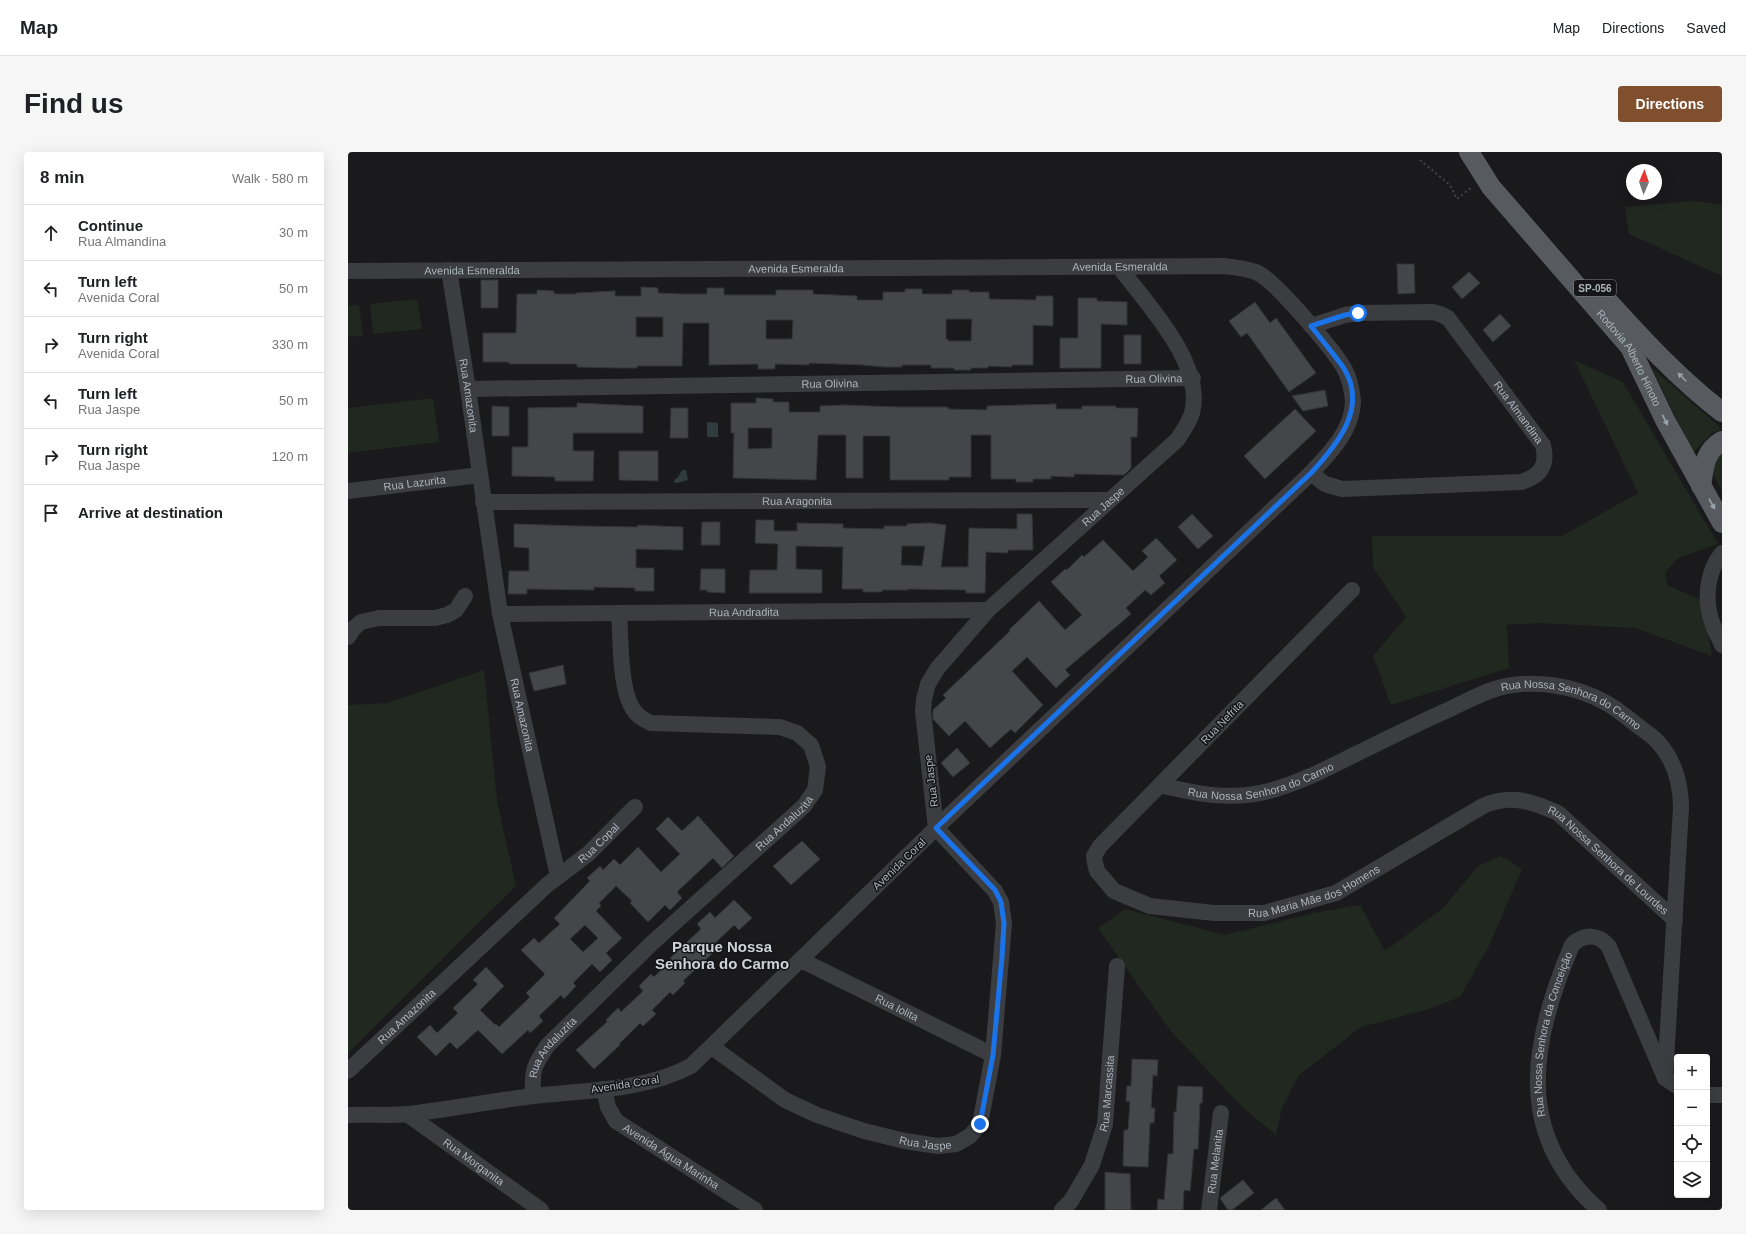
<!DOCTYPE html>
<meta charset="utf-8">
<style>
:root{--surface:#fff;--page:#f6f6f6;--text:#202124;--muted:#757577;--line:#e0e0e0;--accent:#804f2d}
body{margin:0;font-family:Helvetica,sans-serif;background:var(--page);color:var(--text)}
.controls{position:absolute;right:12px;bottom:12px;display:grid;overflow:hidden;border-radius:4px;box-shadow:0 4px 16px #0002}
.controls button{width:36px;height:36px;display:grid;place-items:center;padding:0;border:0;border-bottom:1px solid var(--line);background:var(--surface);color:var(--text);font:20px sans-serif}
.compass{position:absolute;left:1278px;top:12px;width:36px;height:36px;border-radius:50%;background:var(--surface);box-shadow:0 4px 16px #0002;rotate:2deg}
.stop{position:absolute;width:12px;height:12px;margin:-9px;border:3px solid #1a73e8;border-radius:50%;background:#fff}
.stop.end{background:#1a73e8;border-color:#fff;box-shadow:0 1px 4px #0008}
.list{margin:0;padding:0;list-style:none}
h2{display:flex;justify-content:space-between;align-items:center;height:52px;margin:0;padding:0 16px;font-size:17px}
h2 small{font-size:13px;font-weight:400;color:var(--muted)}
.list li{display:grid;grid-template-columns:26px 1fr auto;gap:12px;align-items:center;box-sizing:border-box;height:56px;padding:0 16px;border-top:1px solid var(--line)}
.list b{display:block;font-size:15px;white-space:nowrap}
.list p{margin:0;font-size:13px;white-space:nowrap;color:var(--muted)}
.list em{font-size:13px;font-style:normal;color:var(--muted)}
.icon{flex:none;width:22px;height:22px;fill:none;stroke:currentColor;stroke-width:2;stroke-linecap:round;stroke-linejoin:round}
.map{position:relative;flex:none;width:1374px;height:1058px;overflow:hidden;border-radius:4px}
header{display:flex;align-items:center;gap:24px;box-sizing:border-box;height:56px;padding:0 20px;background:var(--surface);border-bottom:1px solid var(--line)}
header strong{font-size:19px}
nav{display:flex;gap:22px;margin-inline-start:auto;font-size:14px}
.intro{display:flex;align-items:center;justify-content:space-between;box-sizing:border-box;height:96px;padding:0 24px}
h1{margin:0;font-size:28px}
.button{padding:10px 18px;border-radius:4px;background:var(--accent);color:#fff;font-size:14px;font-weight:700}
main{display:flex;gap:24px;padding:0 24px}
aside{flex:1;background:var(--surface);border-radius:4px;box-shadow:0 4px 16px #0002}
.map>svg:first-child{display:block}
.green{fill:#20281f}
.water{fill:#2f3d41}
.building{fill:#444649;stroke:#343538;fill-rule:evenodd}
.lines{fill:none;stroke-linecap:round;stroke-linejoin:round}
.path{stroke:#414548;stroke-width:2;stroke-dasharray:2 3;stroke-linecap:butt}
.minor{stroke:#3b3d41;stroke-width:16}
.major{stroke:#575b60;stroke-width:20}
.oneway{fill:#9ba3aa}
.route{stroke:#1a73e8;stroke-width:5}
.labels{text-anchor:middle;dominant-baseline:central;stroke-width:3;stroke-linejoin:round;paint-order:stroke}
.shield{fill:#151517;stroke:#7f858a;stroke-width:1}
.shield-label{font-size:10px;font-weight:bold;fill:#acb5bc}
.street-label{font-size:11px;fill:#acb5bc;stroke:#151517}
.district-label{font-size:15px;font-weight:bold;fill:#cdd3d8;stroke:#151517}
</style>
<header>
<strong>Map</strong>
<nav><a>Map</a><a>Directions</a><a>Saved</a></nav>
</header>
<div class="intro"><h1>Find us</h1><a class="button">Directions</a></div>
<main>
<aside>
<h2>8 min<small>Walk · 580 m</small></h2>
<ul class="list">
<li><svg class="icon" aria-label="ahead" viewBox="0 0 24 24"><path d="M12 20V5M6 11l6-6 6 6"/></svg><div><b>Continue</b><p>Rua Almandina</p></div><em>30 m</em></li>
<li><svg class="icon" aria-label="left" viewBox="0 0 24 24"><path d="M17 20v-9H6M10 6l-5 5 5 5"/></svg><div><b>Turn left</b><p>Avenida Coral</p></div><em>50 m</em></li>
<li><svg class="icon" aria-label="right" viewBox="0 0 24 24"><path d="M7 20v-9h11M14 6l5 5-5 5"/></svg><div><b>Turn right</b><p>Avenida Coral</p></div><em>330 m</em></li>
<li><svg class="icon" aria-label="left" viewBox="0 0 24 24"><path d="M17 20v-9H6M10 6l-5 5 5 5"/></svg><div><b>Turn left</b><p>Rua Jaspe</p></div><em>50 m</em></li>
<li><svg class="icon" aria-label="right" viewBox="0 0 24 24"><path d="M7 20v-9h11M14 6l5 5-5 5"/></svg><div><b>Turn right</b><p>Rua Jaspe</p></div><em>120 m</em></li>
<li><svg class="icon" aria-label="arrive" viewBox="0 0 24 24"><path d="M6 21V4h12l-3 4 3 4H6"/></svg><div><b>Arrive at destination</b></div></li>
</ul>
</aside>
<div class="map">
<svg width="1374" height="1058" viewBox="0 0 1374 1058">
<rect width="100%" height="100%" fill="#1a1a1c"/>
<path class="green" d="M1346,49l28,4v71l-93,-42 -4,-27z
M69,147l5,30 -49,5 -3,-30z
M11,153l4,31 -15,1v-31z
M1226,208l49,22 95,162 -40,14 -13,15 2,12 36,16 9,55 -77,-28 -96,-5 -32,2 2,43 -118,37 -18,-49 33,-39 -33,-50 -1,-31h190l76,-43z
M1304,216l70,61 -10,4 -19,20z
M85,246l6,44 -91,11v-45z
M1374,295v45l-12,-25z
M136,518l13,131 19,85 -168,167v-348l39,-2z
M1153,704l21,13 -32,75 -30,53 -34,13 -65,17 -63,49 -16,32 -6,27 -35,-29 -71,-76 -72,-102 27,-19 100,26 88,-22 47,-8 25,46 58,-43 35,-42z"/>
<path class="water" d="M359,270l11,1v14h-11z
M334,318h4l2,10 -11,3 -3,-1v-2l4,-3z"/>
<path class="building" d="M1049,112h17l1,29 -17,1z
M1121,120l11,11 -18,16 -10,-12z
M133,128h17v28h-17z
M293,135l17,1v5l23,1h26v-6h17v7h52v-5h37v4l44,2v4h26v-8h22v-3h17v5h30v-4h17v2h20v7l47,1v-4h17v30l-20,-1v40h-21v2l-24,-1v2h-17v2h-17v-2h-23v-3h-29v2h-18l-21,-2 -54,-2v2l-34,-1v5h-17v-5l-49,1v-42h-26l-1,43h-45v2h-17l-43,-1v-3h-68v-2h-26v-29h33l1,-39h20v-4l17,1v3h22v-1l39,-2v5h26zM288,165h27v20h-27zM598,167h26l-1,22h-23v-2h-2zM418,168h27l-1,19h-26z
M730,146h19v3l30,1v23l-26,-1v44h-41v-30h18z
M907,150l15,21 6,-5 40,55 -27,19 -42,-59 -6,4 -12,-16z
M1152,162l11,12 -18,16 -10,-12z
M776,183h17v29h-17z
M977,238l3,16 -25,5 -11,-15z
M408,246l17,1v3h16v10h31v-6l23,-1 55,2h50v2l39,1v-4l69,-2v5h26v-3h34v2h22l-1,29h-6v31l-7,7 -50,-1v3l-23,-1v3h-18v3h-17v-3h-25v-44h-20v42h-22v3h-59v-44h-27v42h-17v-43h-28l-2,45 -83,-2 1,-45h-3v-30h25zM400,276h24v20l-24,1z
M229,251l66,3v27h-70v18h21l-1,30h-38v-4l-43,-1v-29h16v-39l49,-1z
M144,254l17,1v29h-17z
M323,256h17v30h-18z
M947,257l21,22 -51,48 -21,-23z
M271,299h39v30l-39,-1z
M669,362h15l1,36h-25v3l-22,-1 -1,41h-19v-3l-58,-1v1h-26v2h-19v-3h-21l1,-42 -47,-1v23l26,1v23h-73l1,-23h27l1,-26 -23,-1 1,-23h18v11h23v-8l46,1v4l41,1v-3h23v-2l23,-1 16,2 -5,42h27l1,-39 48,1zM554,394h23l-3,20 -21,-1z
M844,362l21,22 -15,13 -20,-22z
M354,370h18v23h-19z
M166,372l64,2 60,1v-2l45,2v23l-47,-1v19h18v23h-19v-3l-41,-1v3l-67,-1v5h-19l1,-23h20v-23l-15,-1z
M808,386l21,22 -18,16 6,7 -14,12 -6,-5 -19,18 5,6 -66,56 5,5 -14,13 -29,-31 -15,14 31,34 -28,28 -4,-4 -21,19 -25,-27 -16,15 -16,-17v-9l13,-12 -3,-3 67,-64 -1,-1 30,-29 26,29 17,-15 -31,-33 14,-13 2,1 15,-15 2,2 19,-17 30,31 15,-14 -6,-6z
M353,417h24v24l-18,-1v-2h-7z
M215,513l3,19 -32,7 -5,-18z
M609,596l13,15 -17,14 -12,-14z
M350,664l36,40 -12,12 -9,-10 -36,34 5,6 -12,12 -5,-5 -17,17 -18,-19 2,-2 -16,-15 -17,17 2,3 -5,5 26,27 -16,15 6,7 -12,12 -8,-8 -19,19 3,3 -12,13 -3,-4 -22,21 4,5 -13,12 -2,-3 -26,24 -24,-24 -21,19 -7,-7 -14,14 -19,-19 13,-12 7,8 21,-20 -5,-5 25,-24 -5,-4 13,-13 18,19 -24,24 15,15 1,-1 3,3 31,-30 -4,-4 19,-19 -24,-24 13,-12 5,5 21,-19 -6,-6 36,-37 -3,-3 13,-12 3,4 11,-11 6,6 18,-18 23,25 19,-18 -24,-25 12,-12 14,14zM237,773l13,13 -15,14 -13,-13z
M454,689l18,18 -29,26 -18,-19z
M386,748l18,18 -13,12 -5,-5 -23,22 4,4 -32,30 2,2 -12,12 -3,-3 -18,18 4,4 -13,12 -3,-3 -21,21 1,1 -26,24 -18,-19 31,-28 -1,-2 12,-12 3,4 22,-21 -4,-5 12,-12 3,3 18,-18 -2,-1 31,-29 -4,-5 13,-12 5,6z
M784,907l26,1 -1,16 -4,-1 -2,33h4l-1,15h-4l-2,44 -25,-1 1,-36h4l2,-28 -4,-1 1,-15h4z
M830,934l25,1 -1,16h-2l-2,46h-4l-4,42 -6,-1 -1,20h-26l1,-11 6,1 4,-46h5l1,-42h2z
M757,1020l25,2 1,36h-26z
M895,1028l11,13 -22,17h-4l-8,-12z
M928,1046l9,12h-24z"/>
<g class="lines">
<path class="path" d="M1072,8l30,25 7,14 15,-12"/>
<g class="minor">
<path id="s1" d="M101,118l19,119 32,225 58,262"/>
<path id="s2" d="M0,119l877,-5c11,2 23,2 33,7 19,10 74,75 86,95 5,9 8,22 9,33 0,29 -24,53 -42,72l-375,355 -245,238c-47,25 -105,24 -157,30 -42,5 -83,13 -125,18 -20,2 -41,0 -61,1"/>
<path id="s3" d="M963,174l34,-11 13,-2 75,-1 7,2 8,4 95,127c5,20 -2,31 -22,37l-179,7 -17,-5 -14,-11"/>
<path id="s4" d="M120,237l725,-11"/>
<path id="s5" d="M0,339l132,-16"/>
<path id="s6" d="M135,350l627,-2"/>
<path d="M1374,401c-15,18 -18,47 -10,69 2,8 7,15 10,23"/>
<path id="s7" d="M1004,438l-252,256 -6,10 1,7 2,8 17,20 36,15 64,7h50l72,-20 147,-87c27,-12 49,-5 75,7l117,107"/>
<path id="s8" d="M152,462l488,-4"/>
<path d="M0,485l5,-8 8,-7 18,-4h56l12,-3 9,-5 9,-14"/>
<path id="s9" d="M812,633c37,9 72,16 109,6 30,-8 57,-22 85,-36 31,-15 62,-31 94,-45 15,-7 31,-16 47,-21 36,-11 81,-4 113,15 9,5 17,12 25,18 7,6 17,12 24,19 17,18 24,43 24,67l-16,270"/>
<path id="s10" d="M453,808l192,95"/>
<path id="s11" d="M364,895l73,53 32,15 47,16 41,10 33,5 18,-2 14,-8 10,-12 13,-69 11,-132 -3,-21 -6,-11 -59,-63 -13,-117 1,-12 4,-15 9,-15 51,-59 189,-170c6,-9 12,-17 15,-27 13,-49 -45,-109 -73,-146"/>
<path id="s12" d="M0,919l199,-186 41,-31 47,-47"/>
<path id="s13" d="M256,937l4,18 8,14 139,89"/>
<path d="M1359,943h15"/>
<path id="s14" d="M185,944c-1,-26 0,-29 14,-50l104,-102 153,-138 11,-16 3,-23 -7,-22 -14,-12 -17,-6 -129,-4c-6,-3 -11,-5 -15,-10 -17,-18 -15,-75 -17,-100"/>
<path id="s15" d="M59,962l134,96"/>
<path id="s16" d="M714,1058l9,-9 21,-36 13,-41 12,-158"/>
<path id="s17" d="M861,1058l12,-97"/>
<path id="s18" d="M1251,1058c-87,-76 -67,-171 -27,-265 12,-12 27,-11 37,2l56,131 12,8"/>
</g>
<g class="major">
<path id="s19" d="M1121,0l22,35 139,160 35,73 57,103"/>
<path d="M1258,147c36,40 73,80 116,113"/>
<path d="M1353,334c3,-18 3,-35 21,-45"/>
</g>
</g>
<defs><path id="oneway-solid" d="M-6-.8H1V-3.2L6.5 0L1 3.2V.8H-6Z"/></defs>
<g class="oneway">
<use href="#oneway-solid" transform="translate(1334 225) rotate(-135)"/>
<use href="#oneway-solid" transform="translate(1317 268) rotate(63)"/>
<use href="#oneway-solid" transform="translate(1364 352) rotate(61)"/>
</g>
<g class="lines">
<path class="route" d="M632,972l13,-69 9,-98 2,-34 -3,-21 -6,-12 -59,-62 375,-355c26,-28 58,-66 32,-106 -10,-14 -22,-28 -32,-41l34,-11 13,-2"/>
</g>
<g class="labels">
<rect class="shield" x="1226" y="128" width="42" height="16" rx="3"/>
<g class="shield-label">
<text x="1247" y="136">SP-056</text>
</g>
<g class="street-label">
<text stroke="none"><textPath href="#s2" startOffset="772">Avenida Esmeralda</textPath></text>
<text stroke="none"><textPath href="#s2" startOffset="448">Avenida Esmeralda</textPath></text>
<text stroke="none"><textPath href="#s2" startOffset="124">Avenida Esmeralda</textPath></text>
<text stroke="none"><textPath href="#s19" startOffset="262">Rodovia Alberto Hinoto</textPath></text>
<text stroke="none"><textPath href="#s4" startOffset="686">Rua Olivina</textPath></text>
<text stroke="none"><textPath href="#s4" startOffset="362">Rua Olivina</textPath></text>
<text stroke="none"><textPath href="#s1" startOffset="127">Rua Amazonita</textPath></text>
<text stroke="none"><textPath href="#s3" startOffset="258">Rua Almandina</textPath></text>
<text stroke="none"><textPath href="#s5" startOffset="67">Rua Lazurita</textPath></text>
<text stroke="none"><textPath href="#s6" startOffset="314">Rua Aragonita</textPath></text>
<text stroke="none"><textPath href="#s11" startOffset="1019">Rua Jaspe</textPath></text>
<text stroke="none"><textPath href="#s8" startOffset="244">Rua Andradita</textPath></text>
<text stroke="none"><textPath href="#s9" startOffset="440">Rua Nossa Senhora do Carmo</textPath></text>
<text stroke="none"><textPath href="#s1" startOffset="451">Rua Amazonita</textPath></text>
<text transform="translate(874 570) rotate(-46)">Rua Nefrita</text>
<text stroke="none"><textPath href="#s9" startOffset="104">Rua Nossa Senhora do Carmo</textPath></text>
<text transform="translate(583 629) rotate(-97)">Rua Jaspe</text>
<text stroke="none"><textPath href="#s14" startOffset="379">Rua Andaluzita</textPath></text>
<text stroke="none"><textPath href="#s12" startOffset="339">Rua Copal</textPath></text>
<text stroke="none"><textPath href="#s7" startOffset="958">Rua Nossa Senhora de Lourdes</textPath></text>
<text transform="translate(551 712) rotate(-44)">Avenida Coral</text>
<text stroke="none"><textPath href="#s7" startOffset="620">Rua Maria Mãe dos Homens</textPath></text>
<text stroke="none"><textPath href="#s10" startOffset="107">Rua Iolita</textPath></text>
<text stroke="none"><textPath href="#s12" startOffset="80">Rua Amazonita</textPath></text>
<text stroke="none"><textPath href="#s18" startOffset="196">Rua Nossa Senhora da Conceição</textPath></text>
<text stroke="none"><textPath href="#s14" startOffset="55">Rua Andaluzita</textPath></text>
<text transform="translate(277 932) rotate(-9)">Avenida Coral</text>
<text stroke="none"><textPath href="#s16" startOffset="128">Rua Marcassita</textPath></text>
<text stroke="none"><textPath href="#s11" startOffset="238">Rua Jaspe</textPath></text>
<text stroke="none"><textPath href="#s13" startOffset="100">Avenida Água Marinha</textPath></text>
<text stroke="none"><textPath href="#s17" startOffset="49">Rua Melanita</textPath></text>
<text stroke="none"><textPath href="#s15" startOffset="82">Rua Morganita</textPath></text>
</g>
<g class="district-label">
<text x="374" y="794">Parque Nossa<tspan x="374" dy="17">Senhora do Carmo</tspan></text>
</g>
</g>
</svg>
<div class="controls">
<button>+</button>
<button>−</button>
<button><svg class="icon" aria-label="locate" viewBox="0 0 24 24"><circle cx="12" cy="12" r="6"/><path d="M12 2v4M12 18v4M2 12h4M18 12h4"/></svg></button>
<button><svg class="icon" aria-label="layers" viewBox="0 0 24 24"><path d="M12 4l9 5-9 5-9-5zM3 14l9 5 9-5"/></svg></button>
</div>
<svg class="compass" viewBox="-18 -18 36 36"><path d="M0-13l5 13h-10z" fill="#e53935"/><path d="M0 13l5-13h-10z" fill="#757577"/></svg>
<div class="stop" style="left:1010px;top:161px"></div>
<div class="stop end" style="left:632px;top:972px"></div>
</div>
</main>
